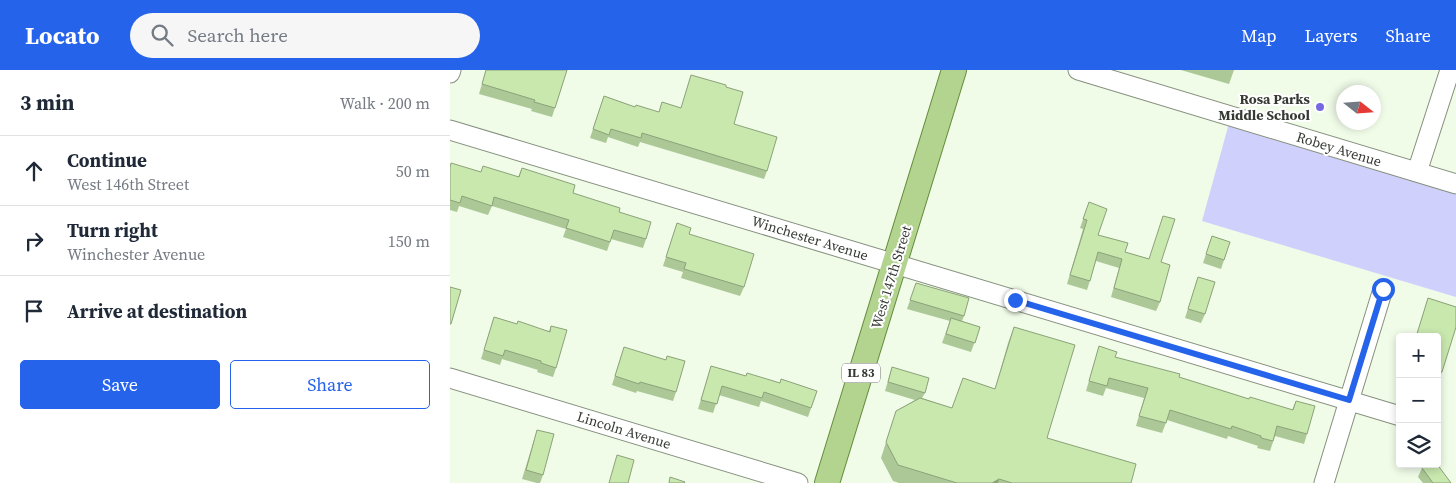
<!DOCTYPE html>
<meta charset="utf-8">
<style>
:root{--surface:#fff;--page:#f6f6f7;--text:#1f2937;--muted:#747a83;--line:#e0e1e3;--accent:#2563eb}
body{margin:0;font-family:"Source Serif 4",serif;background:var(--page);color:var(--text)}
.controls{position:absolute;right:15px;bottom:15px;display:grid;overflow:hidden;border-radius:5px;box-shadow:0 2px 8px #0003}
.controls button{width:45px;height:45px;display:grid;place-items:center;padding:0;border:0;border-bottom:1px solid var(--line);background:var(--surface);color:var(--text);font:25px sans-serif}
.compass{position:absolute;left:886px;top:15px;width:45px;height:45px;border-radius:50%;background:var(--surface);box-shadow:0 2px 8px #0003;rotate:107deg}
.stop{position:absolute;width:15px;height:15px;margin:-11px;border:4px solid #2563eb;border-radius:50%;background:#fff}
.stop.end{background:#2563eb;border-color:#fff;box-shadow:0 1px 5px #0008}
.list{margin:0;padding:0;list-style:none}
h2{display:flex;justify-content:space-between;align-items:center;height:65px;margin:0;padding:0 20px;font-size:21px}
h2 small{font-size:16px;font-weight:400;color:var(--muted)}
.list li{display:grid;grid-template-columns:32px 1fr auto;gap:15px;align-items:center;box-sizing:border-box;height:70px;padding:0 20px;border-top:1px solid var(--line)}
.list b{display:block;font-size:19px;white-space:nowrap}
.list p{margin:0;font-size:16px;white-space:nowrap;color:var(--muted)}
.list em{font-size:16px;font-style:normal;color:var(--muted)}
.actions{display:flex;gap:10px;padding:15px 20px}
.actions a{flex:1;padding:11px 0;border:1px solid var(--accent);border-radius:5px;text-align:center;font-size:18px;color:var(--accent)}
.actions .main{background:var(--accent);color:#fff}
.icon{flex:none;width:28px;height:28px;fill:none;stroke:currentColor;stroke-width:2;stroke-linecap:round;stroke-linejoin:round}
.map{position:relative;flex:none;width:1006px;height:413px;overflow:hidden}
header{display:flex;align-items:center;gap:30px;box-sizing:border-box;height:70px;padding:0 25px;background:var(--accent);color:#fff}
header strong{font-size:24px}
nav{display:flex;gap:28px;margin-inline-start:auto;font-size:18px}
.search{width:350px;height:45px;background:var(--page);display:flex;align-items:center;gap:12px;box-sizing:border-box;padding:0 18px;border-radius:28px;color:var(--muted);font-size:19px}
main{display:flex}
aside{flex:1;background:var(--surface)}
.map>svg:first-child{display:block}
.green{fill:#d0d0fc}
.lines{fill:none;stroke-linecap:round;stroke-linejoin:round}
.minor-casing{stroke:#86907e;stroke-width:21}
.major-casing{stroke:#658c3e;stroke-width:26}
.minor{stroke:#fff;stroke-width:19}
.major{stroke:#b2d48f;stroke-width:24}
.wall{fill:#acc896}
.shaded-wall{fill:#8ca27a}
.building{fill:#c8e8ae;stroke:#8ca27a}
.route{stroke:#2563eb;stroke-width:6}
.poi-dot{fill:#7668e3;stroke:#fff;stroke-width:2}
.labels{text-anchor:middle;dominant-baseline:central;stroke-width:4;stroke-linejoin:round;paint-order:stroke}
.shield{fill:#fff;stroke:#727470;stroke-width:1}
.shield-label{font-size:12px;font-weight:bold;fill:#353932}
.poi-label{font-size:14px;font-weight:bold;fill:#353932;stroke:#fff;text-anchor:end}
.street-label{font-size:14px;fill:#353932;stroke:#fff}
</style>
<header>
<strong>Locato</strong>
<div class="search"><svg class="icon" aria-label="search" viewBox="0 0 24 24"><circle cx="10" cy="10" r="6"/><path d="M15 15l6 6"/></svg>Search here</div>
<nav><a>Map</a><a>Layers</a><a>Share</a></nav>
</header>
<main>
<aside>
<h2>3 min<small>Walk · 200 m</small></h2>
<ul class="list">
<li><svg class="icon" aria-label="ahead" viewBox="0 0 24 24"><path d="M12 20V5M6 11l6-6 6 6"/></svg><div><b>Continue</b><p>West 146th Street</p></div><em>50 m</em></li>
<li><svg class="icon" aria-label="right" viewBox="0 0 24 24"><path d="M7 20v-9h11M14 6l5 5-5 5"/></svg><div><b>Turn right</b><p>Winchester Avenue</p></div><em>150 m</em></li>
<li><svg class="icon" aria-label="arrive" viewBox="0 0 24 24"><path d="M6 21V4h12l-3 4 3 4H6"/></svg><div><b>Arrive at destination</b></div></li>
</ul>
<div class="actions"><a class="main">Save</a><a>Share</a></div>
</aside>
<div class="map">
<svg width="1006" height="413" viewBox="0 0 1006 413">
<rect width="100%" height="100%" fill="#f0fbe8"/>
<path class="green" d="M781,46l225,68v113l-254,-76z"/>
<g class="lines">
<defs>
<path id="minor" d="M628,0l378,114
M0,3l1,-3
M0,60l950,286
M967,102l33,-102
M0,308l348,105
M874,413l59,-194"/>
<path id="major" d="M377,413l127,-413"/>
</defs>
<use href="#minor" class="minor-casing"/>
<use href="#major" class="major-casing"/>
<use href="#minor" class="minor"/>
<use href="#major" class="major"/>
</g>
<path class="wall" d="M36,0h81l-15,47 -21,-6 1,-2 -53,-15z
M731,0h53l-5,14z
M276,17l8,37 33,47 -3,8 -124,-37 -2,5 -30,-10 -2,6 -16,-5 14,-42 31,11 24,5 3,-10 19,6z
M0,96l31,6 37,5 4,-9 51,25 46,19 27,27 -3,9 -32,-9 -4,12 -44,-14 3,-8 -74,-23 -4,9 -29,-9 -2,6 -7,-2z
M639,132l9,33 27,17 36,10 -1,40 -4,9 -45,-14 8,-29 -23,-7 -9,29 -20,-6 16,-55 -3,-1z
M227,153l12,11 55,53 -4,9 -59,-18 2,-6 -20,-6z
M762,166l18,6 -9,27 -18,-6z
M748,207l7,37 -4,9 -16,-5z
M466,213l48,33 -2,5 18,6 -9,25 -29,-9 8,-22 -43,-12z
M978,228l28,9v20l-17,54 -2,-1v-43h-21z
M44,247l23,7 32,7 2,-5 5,42 -3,9 -16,-5 1,-2 -36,-11 -2,6 -19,-6z
M564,257l33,111 84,45h-232l-6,-2 -12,-23 15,-47 19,-11 -30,-9 7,-24 33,26 -3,5 30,10 11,-30 32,11 13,-46z
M649,276l16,11 134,42 43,11 4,-9 11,33 -3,10 -29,-8 -5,15 -13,-3 1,-2 -30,-10 -1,3 -60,-19 -5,13 -26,-7 8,-28 -38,-10 -3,8 -17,-5z
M171,286l55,36 -3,9 -36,-10 -1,2 -24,-8z
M261,296l35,10 34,7 37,8 -9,26 -47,-16 -2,6 -40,-12 -6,18 -15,-4z
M87,360l6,45 -3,8h-3l-15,-4z
M972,398l29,15h-28l-5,-6z"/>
<path class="shaded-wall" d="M549,409l-1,4h-6z"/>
<path class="building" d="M36,0h81l-12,38 -21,-6 1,-2 -53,-16z
M241,5l35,10v2l17,5 -9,32 43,13 -10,34 -125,-38 -1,5 -30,-9 -2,6 -16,-6 11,-33 31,11 1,-2 23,7 3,-10 19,6z
M1,93l30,9 2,-6 36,11 3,-9 53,17 -2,8 47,15 -1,4 32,10 -5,17 -32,-9 -4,12 -44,-14 3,-8 -75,-23 -2,9 -30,-10 -2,7 -10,-3v-33z
M639,132l18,7 -9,26 30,8 -3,9 24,7 14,-43 12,3 -14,43 9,3 -10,37 -46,-14 8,-29 -24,-7 -8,29 -20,-6 17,-55 -4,-1z
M227,153l14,5 -2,6 65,20 -10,33 -60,-18 2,-6 -20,-6z
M762,166l18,6 -6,18 -18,-6z
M748,207l17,5 -10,32 -17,-5z
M466,213l53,15 -5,18 -54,-16z
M0,217l11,3 -10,34h-1z
M978,228l28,9v20l-14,45 -5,-2v-33h-21z
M44,247l23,7 1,-3 32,11 1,-6 16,4 -11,38 -15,-5v-2l-36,-11 -2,6 -19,-6z
M501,248l29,9 -5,16 -29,-9z
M564,257l61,18 -28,93 89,26 -5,19h-119l-13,-4 -7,4h-35l-59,-18 -12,-23 10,-31 24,-13 32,10 11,-30 32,11z
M649,276l18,6 -2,5 65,17 -1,3 70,22 1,-2 43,13 3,-9 19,5 -8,28 -30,-8 -4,15 -12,-3v-2l-29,-10 -1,3 -61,-19 -4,13 -27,-7 9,-28 -39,-10 -2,8 -18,-5z
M174,277l42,13 1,-4 18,5 -9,31 -36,-10 -1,2 -24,-8z
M261,296l35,10 1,-3 33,10 1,-4 36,12 -6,17 -47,-16 -2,6 -40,-12 -5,18 -16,-4z
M442,297l37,11 -4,15 -37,-11z
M87,360l17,4 -11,41 -17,-5z
M167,385l17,5 -6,23h-19z
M976,394h11l14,19h-18l-11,-15z
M220,407l15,5 -1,1h-15z"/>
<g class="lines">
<path class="route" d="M565,230l334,100 34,-111"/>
</g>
<circle class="poi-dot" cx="870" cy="37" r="5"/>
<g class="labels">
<rect class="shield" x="392" y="293.5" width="38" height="19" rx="4"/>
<g class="shield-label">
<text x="411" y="303">IL 83</text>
</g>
<g class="poi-label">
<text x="860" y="29">Rosa Parks<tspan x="860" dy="16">Middle School</tspan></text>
</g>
<g class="street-label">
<text transform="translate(889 79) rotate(17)">Robey Avenue</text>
<text transform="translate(360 168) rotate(17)">Winchester Avenue</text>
<text transform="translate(441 207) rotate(-73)">West 147th Street</text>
<text transform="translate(174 360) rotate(17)">Lincoln Avenue</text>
</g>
</g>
</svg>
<div class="controls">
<button>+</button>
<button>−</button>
<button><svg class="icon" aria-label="layers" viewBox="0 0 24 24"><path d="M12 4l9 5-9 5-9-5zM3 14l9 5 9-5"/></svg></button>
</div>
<svg class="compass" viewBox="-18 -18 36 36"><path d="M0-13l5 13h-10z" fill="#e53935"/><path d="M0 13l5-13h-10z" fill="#747a83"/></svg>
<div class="stop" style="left:933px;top:219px"></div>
<div class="stop end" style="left:565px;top:230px"></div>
</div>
</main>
